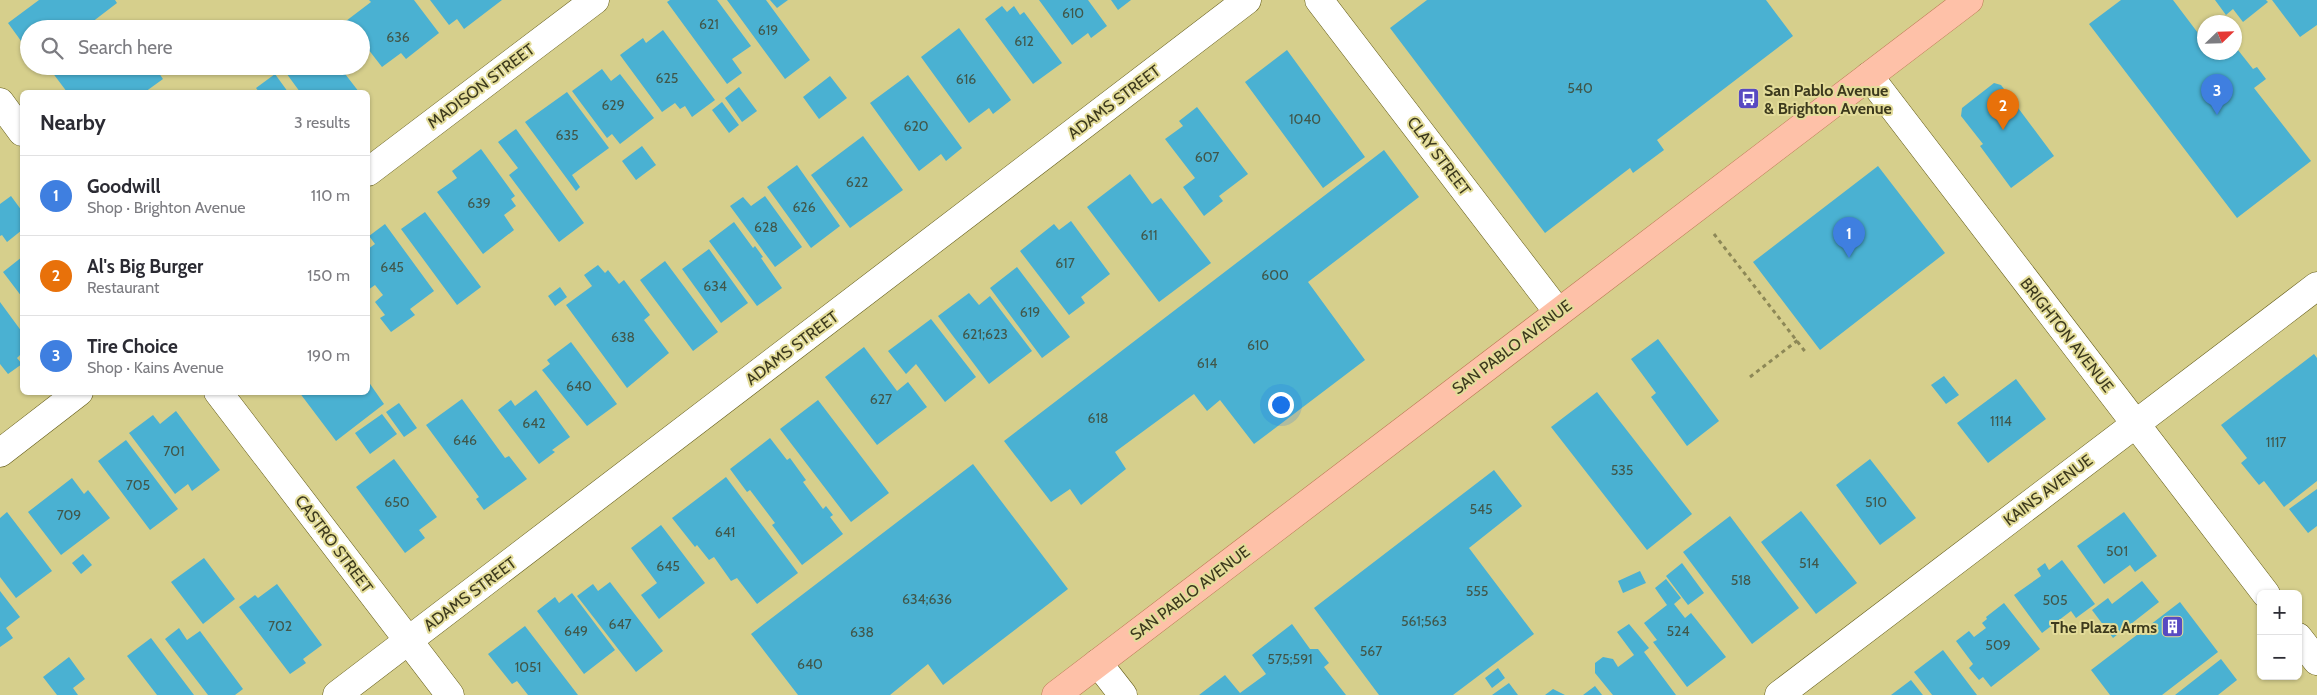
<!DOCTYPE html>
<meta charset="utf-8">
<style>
:root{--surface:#fff;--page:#f2f2f3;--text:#2b2b33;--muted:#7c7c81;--line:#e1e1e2;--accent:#584ac2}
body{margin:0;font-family:Cabin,sans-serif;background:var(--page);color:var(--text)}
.controls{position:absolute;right:15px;bottom:15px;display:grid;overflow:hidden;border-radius:8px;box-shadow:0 1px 4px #0004}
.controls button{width:45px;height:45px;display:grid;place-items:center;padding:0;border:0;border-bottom:1px solid var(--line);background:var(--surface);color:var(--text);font:25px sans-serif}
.compass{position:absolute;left:2197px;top:15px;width:45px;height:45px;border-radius:50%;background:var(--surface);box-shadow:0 1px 4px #0004;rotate:67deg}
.you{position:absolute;left:1280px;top:404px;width:18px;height:18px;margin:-12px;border:4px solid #fff;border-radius:50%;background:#1a73e8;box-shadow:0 0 0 8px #1a73e833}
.badge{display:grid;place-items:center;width:32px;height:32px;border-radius:50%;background:var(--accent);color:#fff;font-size:16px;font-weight:700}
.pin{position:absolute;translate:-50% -41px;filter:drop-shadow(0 1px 2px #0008)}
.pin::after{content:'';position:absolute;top:26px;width:18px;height:15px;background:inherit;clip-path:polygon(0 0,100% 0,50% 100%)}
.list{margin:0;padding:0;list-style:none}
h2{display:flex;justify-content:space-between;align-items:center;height:65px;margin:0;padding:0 20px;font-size:21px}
h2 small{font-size:16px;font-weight:400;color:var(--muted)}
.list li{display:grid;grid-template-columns:32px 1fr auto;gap:15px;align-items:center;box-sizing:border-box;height:80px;padding:0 20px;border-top:1px solid var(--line)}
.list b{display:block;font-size:19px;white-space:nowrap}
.list p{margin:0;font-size:16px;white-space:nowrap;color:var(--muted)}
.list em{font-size:16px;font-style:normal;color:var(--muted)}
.icon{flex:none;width:28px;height:28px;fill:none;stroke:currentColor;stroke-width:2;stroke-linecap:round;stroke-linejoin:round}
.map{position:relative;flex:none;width:2317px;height:695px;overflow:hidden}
.search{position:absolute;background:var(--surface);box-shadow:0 1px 4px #0004;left:20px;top:20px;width:350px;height:55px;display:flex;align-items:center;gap:12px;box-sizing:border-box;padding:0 18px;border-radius:28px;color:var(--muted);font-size:19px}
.panel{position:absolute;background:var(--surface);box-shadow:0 1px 4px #0004;left:20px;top:90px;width:350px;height:305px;border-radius:8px}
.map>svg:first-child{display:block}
.building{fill:#4ab1d2}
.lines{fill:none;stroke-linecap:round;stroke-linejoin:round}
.minor-casing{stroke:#615915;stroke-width:29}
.primary-casing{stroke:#b97752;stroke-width:29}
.path{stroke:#8d8857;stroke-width:3;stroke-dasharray:4 4;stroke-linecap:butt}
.minor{stroke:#fff;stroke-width:28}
.primary{stroke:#fec1a8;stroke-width:28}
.labels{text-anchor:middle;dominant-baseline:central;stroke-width:4;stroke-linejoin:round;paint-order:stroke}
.number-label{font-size:14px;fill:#40574a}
.street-label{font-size:16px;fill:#3c391d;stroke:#e3dc99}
.poi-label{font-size:16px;font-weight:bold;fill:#3c391d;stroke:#e3dc99;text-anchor:start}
</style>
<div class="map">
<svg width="2317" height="695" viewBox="0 0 2317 695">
<rect width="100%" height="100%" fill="#d6cf8c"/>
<path class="building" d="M39,0h76l2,3 -34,26h-54v23l-21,-29z
M369,0h45l25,33 -33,26 -5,-6 -19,14 -21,-27v-11h-8l-7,-8 25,-19z
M430,0h72l-38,29 -7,-10 -8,6z
M670,0h47l34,46 -19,13 10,14 -15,11 -60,-82z
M727,0h39l44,60 -25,19z
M770,0h18l-11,8z
M1039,0h49l19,26 -16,12 -3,-5 -16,12z
M1111,0h20l-13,10z
M1427,0h339l27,36 -136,104 7,10 -31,23 -3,-5 -85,65 -155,-205z
M2121,0h52l31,41v11h9l4,6 7,-6h10v-7l19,24 4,-2 9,12 -12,9 57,73 -74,57 -148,-194z
M2215,0h51l2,2 -25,20 -10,-13 -7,6z
M2272,0h45v25l-17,12z
M1002,6l5,6 7,-6 6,9 4,-3 38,51 -29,21 -48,-65z
M121,21l5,8h-15z
M959,28l52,72 -18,14 -4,-6 -20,15 -48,-66z
M663,30l52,70 -23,17 -7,-11 -5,3 -5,-6 -13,9 -42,-57 23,-17 3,5z
M1287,50l78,107 -42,31 -78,-106z
M60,66h94l9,13 -18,13h-78l-15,-20z
M281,66h58l20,26h-59z
M602,69l9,12 9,-7 34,44 -34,26 -8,-10 -5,4 -35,-47z
M275,74l13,18h-29l-3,-4z
M908,75l54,73 -16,13 -5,-7 -22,17 -49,-68z
M830,76l17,22 -28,21 -16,-22z
M1994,83l7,2 53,71 -43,32 -31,-42 3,-2 -22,-28 1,-8z
M739,87l18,24 -15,11 -17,-24z
M567,92l42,56 -37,27 8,12 -4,4 -51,-69z
M722,102l17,23 -10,8 -17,-23z
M1197,107l51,67 -29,22 4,5 -19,15 -21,-29 12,-9 -30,-39 18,-13 -4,-5z
M516,129l68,94 -25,19 -50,-67 9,-7 -20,-26z
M863,136l40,54 -53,38 -39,-53z
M642,146l14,19 -20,15 -14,-19z
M481,149l34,47 -4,3 5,7 -12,9 10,15 -31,24 -46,-62 20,-14 -5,-7z
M1384,150l35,47 -111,85 57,78 -111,84 -34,-44 -13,11 -13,-17 -79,58 11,17 -45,36 -11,-16 -19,13 -47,-61z
M797,165l43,61 -29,22 -44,-61z
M1878,166l67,87 -125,97 -67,-88z
M1130,174l22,30 9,-6 50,65 -52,39 -72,-95z
M11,196l11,15v19l-15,12 -5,-7 -2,1v-32z
M765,196l37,51 -27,20 -45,-61 13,-9 8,9z
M425,212l56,75 -24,18 -56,-76z
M1071,221l39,53 -29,23 4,6 -16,12 -49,-64 34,-27 5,6z
M734,222l19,26 2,-2 8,11 -2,1 21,30 -25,18 -48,-65z
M385,224l49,67 -24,18 5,6 -24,17 -11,-14 5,-3 -10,-13 8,-7 -8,-10 -7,5v-41l7,-5 -6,-8z
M709,249l39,54 -27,20 -39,-54z
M22,257v40l-19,-25z
M665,261l53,71 -25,19 -53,-71z
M598,265l7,8 3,-3 11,14 5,-4 26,35 -6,5 25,33 -42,35 -61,-83 26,-19 -8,-11z
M1017,267l53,70 -28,21 -52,-70z
M560,287l7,10 -12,9 -7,-10z
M969,293l10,12 11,-9 42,55 -43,33 -51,-68z
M0,302l22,30v21l-5,5 5,6 -14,10 -8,-10z
M931,319l45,58 -31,25 -29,-38 -10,10 -18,-23z
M1658,339l61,82 -32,25 -36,-49 5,-4 -25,-34z
M571,342l46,62 -30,22 -45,-56 8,-6 -3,-4z
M864,347l33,44 11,-9 19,25 -50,38 -52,-68z
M2314,354l3,4v123l-33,26 -20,-26 -5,4 -18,-22 6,-5 -26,-33z
M1944,376l15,19 -13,9 -15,-19z
M2016,379l30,40 -58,44 -31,-40z
M368,381l16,23 -48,37 -37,-49h69z
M536,390l34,47 -18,13 3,2 -16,12 -41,-54 13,-10 4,6z
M1597,392l95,122 -45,36 -96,-123z
M462,399l43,59 4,-2 18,23 -43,31 -8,-11 3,-2 -53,-72z
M818,400l71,93 -38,29 -71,-93z
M399,403l18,25 -13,9 -18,-25z
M176,411l44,59 -28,21 -4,-7 -13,10 -46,-61 24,-18 7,9z
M382,414l15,20 -27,20 -15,-21z
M770,438l17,22 3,-2 16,22 -3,2 20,27 3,-3 7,9 -3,2 13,17 -41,31 -30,-40 3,-2 -25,-33 -3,2 -17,-23z
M126,440l52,69 -28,21 -52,-69z
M394,459l43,58 -18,13 6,8 -20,15 -49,-66z
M1870,459l46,59 -36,27 -44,-60z
M973,464l95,125 -125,96 -15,-21 -38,31h-92l-47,-61z
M1494,470l28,36 -53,42 65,86 -81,61h-74l-65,-87z
M726,477l72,96 -41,31 -20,-26 -6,3 -17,-24 -5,3 -12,-15 -2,2 -23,-29z
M72,478l12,16 4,-4 22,28 -49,37 -33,-43z
M2317,489v37l-9,7 -19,-24z
M1801,511l56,72 -41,31 -55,-72z
M7,512l45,59 -36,27 -16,-21v-59z
M2124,512l33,44 -22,16 -5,-7 -26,19 -27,-38z
M1730,516l69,92 -47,36 -69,-92z
M661,525l44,58 -46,36 -18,-24 16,-12 -26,-35z
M83,554l9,11 -11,9 -9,-11z
M204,558l31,41 -32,25 -32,-42z
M2062,560l33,44 -19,14 -5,-7 -29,22 -28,-38 27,-19 -4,-7 8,-6 4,7z
M1682,563l22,30 -16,12 -22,-29z
M1640,571l6,12 -23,10 -5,-12z
M1666,579l15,19 -7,6 11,14 6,-5 35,44 -39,30 -34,-45 4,-2 -13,-17 23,-18 -12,-17z
M2142,581l17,21 -46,36 -21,-28 16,-12 4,6z
M610,582l53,69 -27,21 -59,-76 16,-12 5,7z
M277,584l45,61 -19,14 3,4 -16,11 -51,-67 16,-12 3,3z
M0,591l20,26 -14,11 7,10 -13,9z
M572,593l43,57 -31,24 -47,-63 18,-14 4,6z
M2180,602l38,50 -56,43h-52l-19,-25z
M2004,603l36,46 -49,38 -8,-10 -4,3 -10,-12 4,-4 -17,-23 13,-10 5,6 12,-9 -4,-5 5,-4 -1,-2z
M1292,624l18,25h8l11,14 -5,4 22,28h-147l26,-20 15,18 26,-19 -14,-19z
M1629,624l20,24 -5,4 32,43h-63l-18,-22v-10l8,-6 10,2 5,8 16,-12 -17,-23z
M525,626l53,69h-50l-11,-14 -5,3 -24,-30z
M179,628l8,12 13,-9 43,58 -8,6h-27l-43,-56z
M151,638l43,57h-37l-30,-39z
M1943,650l34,45h-45l-18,-23z
M69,657l16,22 -12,9 5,7h-21l-14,-18z
M2221,659l16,21 -19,15h-43z
M1498,668l7,10 -13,10 -7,-10z
M1911,680l12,15h-32z
M1509,683l9,12h-26z
M1595,686l7,9h-19z
M1553,689l12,6h-20z"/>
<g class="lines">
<defs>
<path id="minor" d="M1319,0l239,312
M1869,76l397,518
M0,102l22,30
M368,172l227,-172
M218,392l232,303
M0,453l79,-61
M2298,637l19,24
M1098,663l25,32
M337,695l910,-695
M1779,695l538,-409"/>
<path id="primary" d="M1056,695l913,-695"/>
</defs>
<use href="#minor" class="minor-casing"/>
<use href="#primary" class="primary-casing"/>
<path class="path" d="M1714,234l93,120
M1750,377l48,-37"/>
<use href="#minor" class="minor"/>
<use href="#primary" class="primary"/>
</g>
<defs>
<symbol id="bus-square" viewBox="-11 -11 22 22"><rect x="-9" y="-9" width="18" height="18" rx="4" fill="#584ac2" stroke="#e3dc99"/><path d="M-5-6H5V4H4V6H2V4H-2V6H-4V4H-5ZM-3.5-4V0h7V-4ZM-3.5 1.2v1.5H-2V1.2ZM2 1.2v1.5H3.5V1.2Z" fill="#fff"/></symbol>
<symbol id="building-square" viewBox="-11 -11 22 22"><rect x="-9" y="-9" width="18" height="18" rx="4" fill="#584ac2" stroke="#e3dc99"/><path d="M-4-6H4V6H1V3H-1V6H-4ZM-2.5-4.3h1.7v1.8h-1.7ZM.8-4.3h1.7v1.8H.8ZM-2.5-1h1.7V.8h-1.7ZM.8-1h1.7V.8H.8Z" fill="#fff"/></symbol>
</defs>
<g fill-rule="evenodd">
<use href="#bus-square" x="1736" y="86" width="25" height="25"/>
<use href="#building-square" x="2160" y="614" width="25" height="25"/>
</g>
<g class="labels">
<g class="number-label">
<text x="1073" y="13">610</text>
<text x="709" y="24">621</text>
<text x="768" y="30">619</text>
<text x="398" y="37">636</text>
<text x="1024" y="41">612</text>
<text x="667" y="78">625</text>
<text x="966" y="79">616</text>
<text x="1580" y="88">540</text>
<text x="613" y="105">629</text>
<text x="1305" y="119">1040</text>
<text x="916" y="126">620</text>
<text x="567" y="135">635</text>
<text x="1207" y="157">607</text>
<text x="857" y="182">622</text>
<text x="479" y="203">639</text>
<text x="804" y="207">626</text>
<text x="766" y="227">628</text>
<text x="1149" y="235">611</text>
<text x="1065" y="263">617</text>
<text x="392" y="267">645</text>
<text x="1275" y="275">600</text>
<text x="715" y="286">634</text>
<text x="1030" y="312">619</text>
<text x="985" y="334">621;623</text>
<text x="623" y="337">638</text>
<text x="1258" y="345">610</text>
<text x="1207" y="363">614</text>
<text x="579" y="386">640</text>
<text x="881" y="399">627</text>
<text x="1098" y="418">618</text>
<text x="2001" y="421">1114</text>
<text x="534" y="423">642</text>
<text x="465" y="440">646</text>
<text x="2276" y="442">1117</text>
<text x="174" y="451">701</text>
<text x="1622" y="470">535</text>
<text x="138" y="485">705</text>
<text x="397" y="502">650</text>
<text x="1876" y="502">510</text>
<text x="1481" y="509">545</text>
<text x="69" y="515">709</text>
<text x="725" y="532">641</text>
<text x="2117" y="551">501</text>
<text x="1809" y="563">514</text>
<text x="668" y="566">645</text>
<text x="1741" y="580">518</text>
<text x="1477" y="591">555</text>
<text x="927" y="599">634;636</text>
<text x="2055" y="600">505</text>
<text x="1424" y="621">561;563</text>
<text x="620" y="624">647</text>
<text x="280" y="626">702</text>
<text x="576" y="631">649</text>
<text x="1678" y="631">524</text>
<text x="862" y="632">638</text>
<text x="1998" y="645">509</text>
<text x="1371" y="651">567</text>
<text x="1290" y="659">575;591</text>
<text x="810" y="664">640</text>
<text x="528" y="667">1051</text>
</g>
<g class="street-label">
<text transform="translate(481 86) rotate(-37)">MADISON STREET</text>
<text transform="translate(1114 102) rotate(-37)">ADAMS STREET</text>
<text transform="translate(1439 156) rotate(53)">CLAY STREET</text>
<text transform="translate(2067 335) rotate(52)">BRIGHTON AVENUE</text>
<text transform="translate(1512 347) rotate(-37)">SAN PABLO AVENUE</text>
<text transform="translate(792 348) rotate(-37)">ADAMS STREET</text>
<text transform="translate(2048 490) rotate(-37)">KAINS AVENUE</text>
<text transform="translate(334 544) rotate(53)">CASTRO STREET</text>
<text transform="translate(1190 593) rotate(-37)">SAN PABLO AVENUE</text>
<text transform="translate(470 594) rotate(-37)">ADAMS STREET</text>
</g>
<g class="poi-label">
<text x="1764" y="90">San Pablo Avenue<tspan x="1764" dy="18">&amp; Brighton Avenue</tspan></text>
<text x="2157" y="627" text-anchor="end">The Plaza Arms</text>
</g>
</g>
</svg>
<div class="controls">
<button>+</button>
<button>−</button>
</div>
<svg class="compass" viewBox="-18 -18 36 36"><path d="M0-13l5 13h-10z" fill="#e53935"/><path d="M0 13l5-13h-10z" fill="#7c7c81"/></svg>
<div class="you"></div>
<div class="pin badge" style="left:1849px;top:258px;background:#3f7fe0">1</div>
<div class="pin badge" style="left:2003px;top:130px;background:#e8710a">2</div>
<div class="pin badge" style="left:2217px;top:115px;background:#3f7fe0">3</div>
<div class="search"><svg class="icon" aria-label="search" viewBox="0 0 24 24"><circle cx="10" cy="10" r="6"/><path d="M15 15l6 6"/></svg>Search here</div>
<section class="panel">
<h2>Nearby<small>3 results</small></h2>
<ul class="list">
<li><span class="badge" style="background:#3f7fe0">1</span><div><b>Goodwill</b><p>Shop · Brighton Avenue</p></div><em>110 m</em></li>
<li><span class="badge" style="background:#e8710a">2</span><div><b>Al's Big Burger</b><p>Restaurant</p></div><em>150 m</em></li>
<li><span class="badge" style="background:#3f7fe0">3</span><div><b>Tire Choice</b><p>Shop · Kains Avenue</p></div><em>190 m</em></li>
</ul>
</section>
</div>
